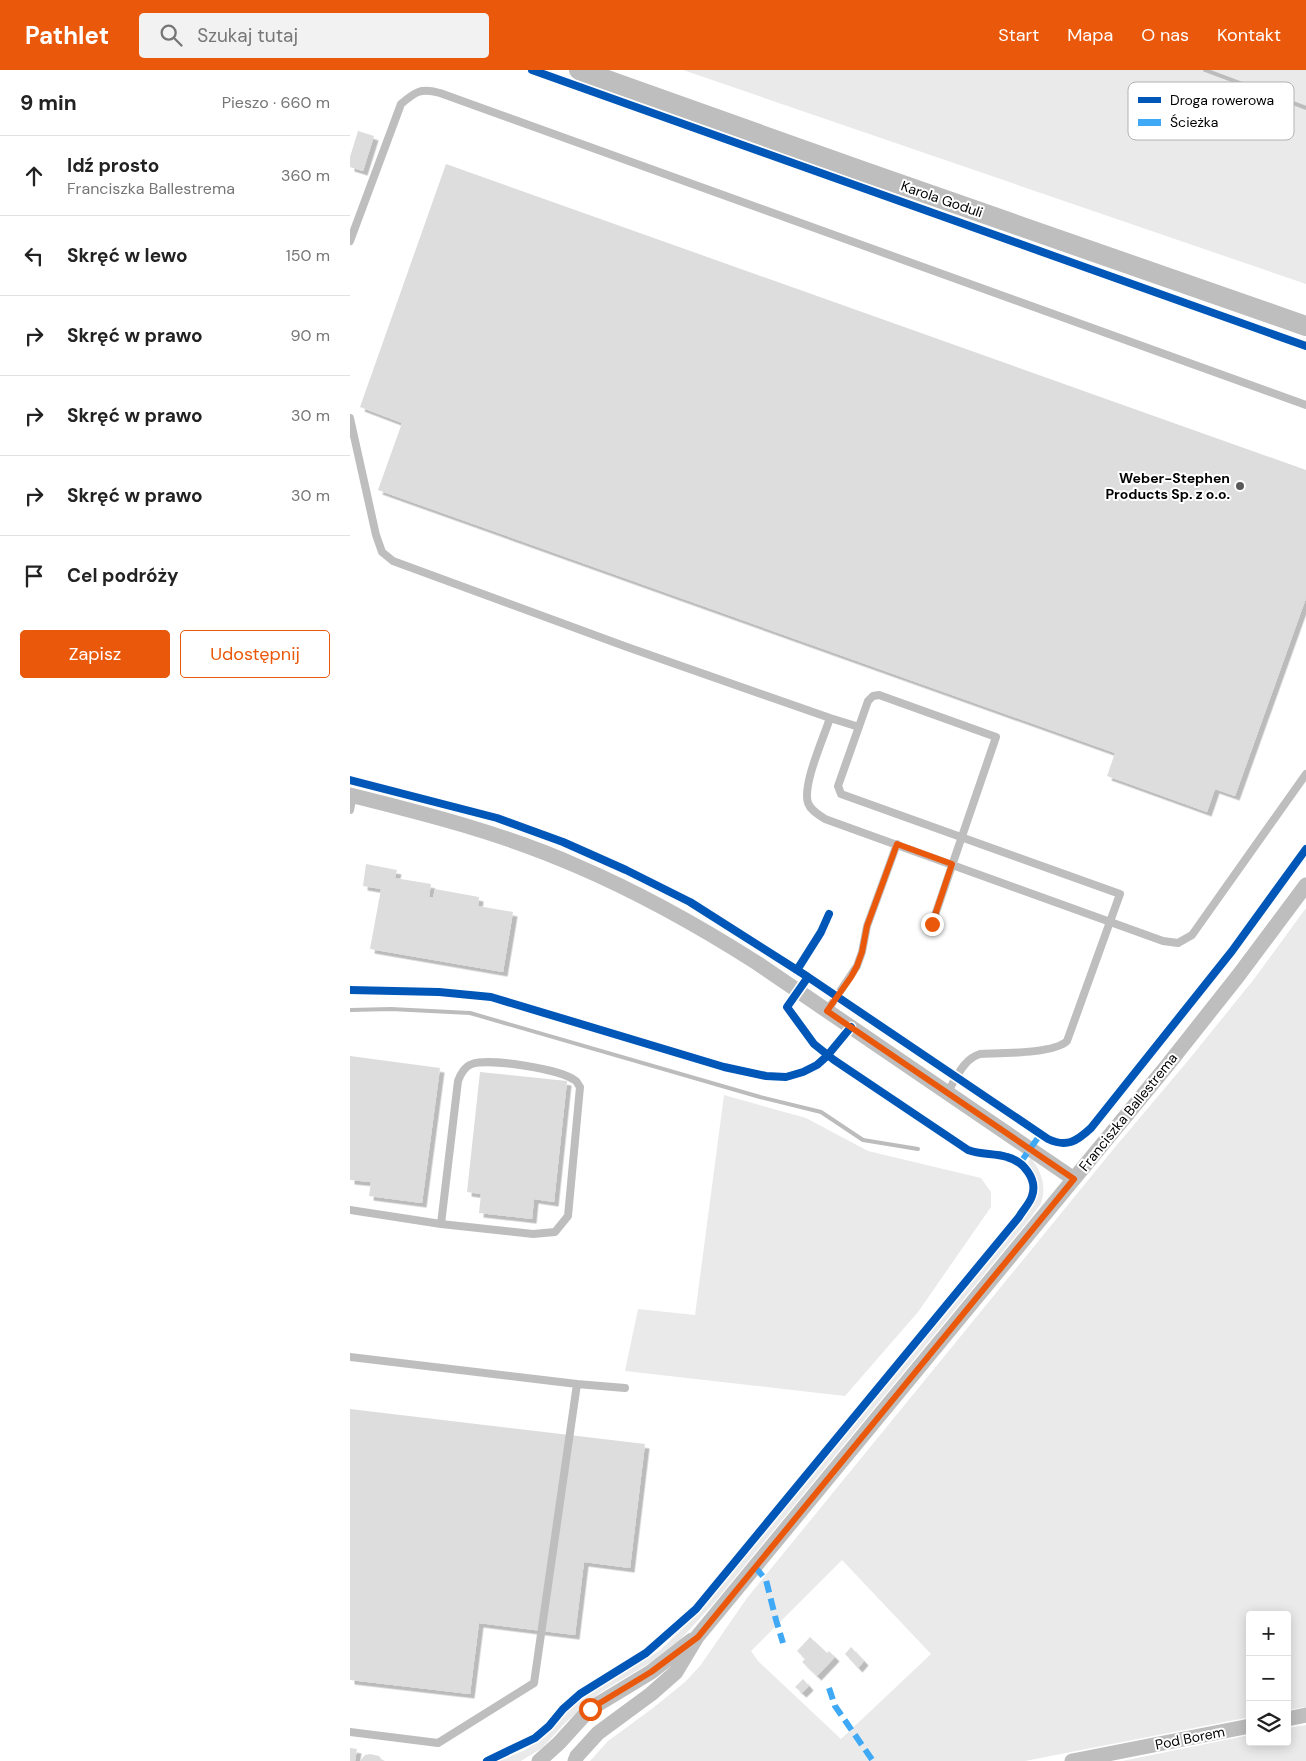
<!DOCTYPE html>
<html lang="pl">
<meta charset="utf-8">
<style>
:root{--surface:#fff;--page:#f2f2f2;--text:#222;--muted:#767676;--line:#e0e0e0;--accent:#ea580c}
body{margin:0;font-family:"DM Sans",sans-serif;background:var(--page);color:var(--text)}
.controls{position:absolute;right:15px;bottom:15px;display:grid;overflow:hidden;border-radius:5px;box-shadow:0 2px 12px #0003}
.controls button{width:45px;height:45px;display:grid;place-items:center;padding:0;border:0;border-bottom:1px solid var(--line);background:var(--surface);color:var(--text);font:25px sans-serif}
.stop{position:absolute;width:15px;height:15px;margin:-11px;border:4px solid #ea580c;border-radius:50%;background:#fff}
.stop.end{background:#ea580c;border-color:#fff;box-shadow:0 1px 5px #0008}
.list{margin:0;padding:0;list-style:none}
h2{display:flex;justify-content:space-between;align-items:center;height:65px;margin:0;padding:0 20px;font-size:21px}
h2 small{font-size:16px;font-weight:400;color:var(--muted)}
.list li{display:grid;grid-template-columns:32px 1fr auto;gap:15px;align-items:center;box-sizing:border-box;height:80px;padding:0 20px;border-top:1px solid var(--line)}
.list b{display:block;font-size:19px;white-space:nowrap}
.list p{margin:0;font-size:16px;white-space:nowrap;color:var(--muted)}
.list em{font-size:16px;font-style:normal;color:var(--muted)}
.actions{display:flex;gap:10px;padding:15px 20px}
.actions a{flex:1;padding:11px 0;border:1px solid var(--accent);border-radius:5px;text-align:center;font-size:18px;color:var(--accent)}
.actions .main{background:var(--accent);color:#fff}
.icon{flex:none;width:28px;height:28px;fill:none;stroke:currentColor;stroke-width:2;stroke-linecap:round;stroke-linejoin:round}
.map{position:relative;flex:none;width:956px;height:1691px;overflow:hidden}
header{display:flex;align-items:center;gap:30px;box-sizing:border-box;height:70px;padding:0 25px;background:var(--accent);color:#fff}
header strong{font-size:24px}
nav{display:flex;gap:28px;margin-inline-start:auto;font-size:18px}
.search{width:350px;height:45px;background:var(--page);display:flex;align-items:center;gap:12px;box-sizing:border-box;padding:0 18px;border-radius:5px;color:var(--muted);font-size:19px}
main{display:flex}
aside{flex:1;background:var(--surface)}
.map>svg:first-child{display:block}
.green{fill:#eaeaea;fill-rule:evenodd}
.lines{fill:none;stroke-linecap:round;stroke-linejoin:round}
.stream{stroke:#bcbcbc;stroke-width:4}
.building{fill:#ddd;filter:url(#shadow)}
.service{stroke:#bebebe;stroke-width:8}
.minor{stroke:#bebebe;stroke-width:15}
.tertiary{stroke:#bebebe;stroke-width:20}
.quiet{stroke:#3fa9f5;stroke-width:6;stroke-dasharray:12 6;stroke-linecap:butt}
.cycleway-casing{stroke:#fff;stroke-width:11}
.cycleway{stroke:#0057b8;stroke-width:8}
.route{stroke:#ea580c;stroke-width:6}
.poi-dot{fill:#595959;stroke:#fff;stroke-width:2}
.labels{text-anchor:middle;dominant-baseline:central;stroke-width:4;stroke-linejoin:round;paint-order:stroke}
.street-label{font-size:14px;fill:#000;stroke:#fff}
.poi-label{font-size:14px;font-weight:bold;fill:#000;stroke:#fff;text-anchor:end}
.key{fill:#fff;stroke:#b2b2b2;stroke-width:1}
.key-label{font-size:14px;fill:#000}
</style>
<header>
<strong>Pathlet</strong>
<div class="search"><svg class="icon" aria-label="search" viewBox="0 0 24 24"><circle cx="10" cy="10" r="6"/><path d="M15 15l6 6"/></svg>Szukaj tutaj</div>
<nav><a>Start</a><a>Mapa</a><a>O nas</a><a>Kontakt</a></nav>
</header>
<main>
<aside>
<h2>9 min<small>Pieszo · 660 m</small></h2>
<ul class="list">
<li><svg class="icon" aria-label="ahead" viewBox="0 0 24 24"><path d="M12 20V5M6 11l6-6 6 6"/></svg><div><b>Idź prosto</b><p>Franciszka Ballestrema</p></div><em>360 m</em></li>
<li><svg class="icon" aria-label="left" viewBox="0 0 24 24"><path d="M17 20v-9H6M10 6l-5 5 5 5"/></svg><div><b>Skręć w lewo</b></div><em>150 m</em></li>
<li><svg class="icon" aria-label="right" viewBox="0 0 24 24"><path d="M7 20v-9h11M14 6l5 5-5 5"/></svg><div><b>Skręć w prawo</b></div><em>90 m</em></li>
<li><svg class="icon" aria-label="right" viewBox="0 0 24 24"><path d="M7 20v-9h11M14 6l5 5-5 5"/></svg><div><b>Skręć w prawo</b></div><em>30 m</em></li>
<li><svg class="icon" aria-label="right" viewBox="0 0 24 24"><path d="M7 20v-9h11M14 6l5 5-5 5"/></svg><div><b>Skręć w prawo</b></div><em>30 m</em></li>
<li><svg class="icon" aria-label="arrive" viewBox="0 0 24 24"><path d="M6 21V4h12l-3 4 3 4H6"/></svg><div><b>Cel podróży</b></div></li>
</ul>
<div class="actions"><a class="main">Zapisz</a><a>Udostępnij</a></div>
</aside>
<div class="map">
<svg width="956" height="1691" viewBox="0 0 956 1691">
<defs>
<filter id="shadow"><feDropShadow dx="4.5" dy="4.5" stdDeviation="0" flood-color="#0004"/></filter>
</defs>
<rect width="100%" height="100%" fill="#fff"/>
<path class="green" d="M333,0h623v214z
M956,838v799l-19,3v-95h-37v102l-225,44h-435l18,-20 45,-33 32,-26 15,-16 47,-68 364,-446 80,-95 63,-78zM492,1490l89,94 -90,85 -83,-78 -7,-10z
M374,1025l82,23 62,33 113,27 10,14v15l-73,105 -73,84 -220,-25 13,-62 57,6z
M681,1088c10,12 16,29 10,45 -2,4 -7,9 -9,13l-319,388 -34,37 -26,20 -52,31 -35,30 -24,26 -21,13h-22l26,-11 20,-13 26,-29 17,-14 71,-43 20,-19 26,-27 322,-394c14,-23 8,-26 1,-49z
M956,1655v36h-184l128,-26v7h37v-14z"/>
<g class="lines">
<path class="stream" d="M855,0l101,38
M0,940l41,-1 79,4 290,84 61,15 42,28 55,9"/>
</g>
<path class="building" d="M8,61l16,5 -11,35 -13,-4v-10z
M96,94l860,306v128l-71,198 -20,-7 -8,23 -83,-30 -17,-6 8,-23 -737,-263 24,-67 -42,-16z
M16,794l31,6 -2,8 36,6 -2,13 4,1 2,-9 44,8 -1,9 35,6 -10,60 -133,-23 11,-60 -18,-3z
M0,986l90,12 -18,135 -53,-7 2,-14 -21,-2z
M130,1002l87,9 -13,121 -20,-3 -2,20 -53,-6 2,-19 -14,-2z
M0,1339l295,35 -15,124 -46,-6 -9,73 -96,-12 -9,71 -120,-14z
M460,1567l17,16 2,-2 6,6 -18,19 -15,-14 3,-3 -8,-8z
M501,1577l13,14 -6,7 -13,-14z
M453,1609l6,7 -7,7 -7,-6z
M0,1678l7,1 -2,12h-5z
M20,1684l9,2 4,5h-23l5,-6z"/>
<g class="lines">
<path class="service" d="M0,171l51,-137c15,-13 20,-16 39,-11l866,312
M0,348l26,117 6,17 11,9 234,86 203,71c-6,19 -28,67 -22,85 3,8 11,12 17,16l338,122 15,2 14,-8 114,-161
M480,648l29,9
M0,740l3,-14
M582,854c21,-62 43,-125 64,-187l-117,-42 -6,1 -5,5 -30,85 3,8 279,100 -53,147c-13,13 -68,12 -87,13 -17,5 -24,25 -33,39
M0,920l89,2 52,5 233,70 42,9 20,1 17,-5 14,-7 10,-9 24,-29
M477,941l30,-45 5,-14 5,-26 30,-82
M0,1140l91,14 92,10 22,-2 13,-16 12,-129c-1,-1 -3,-5 -4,-6 -15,-12 -86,-23 -104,-17 -7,2 -12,11 -14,17l-17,143
M0,1287l227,27
M0,1662l88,11 96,-60 43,-299 48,4"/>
<path class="minor" d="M0,725c77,19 155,39 227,71 63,27 122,60 180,97l317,216
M937,1649l19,-4
M189,1691l20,-18 31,-34 61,-37 41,-32
M225,1691l2,-5 21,-23 53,-39 25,-22 21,-35 469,-570 72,-91 68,-91
M722,1691l178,-35"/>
<path class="tertiary" d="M229,0l286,102 441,154"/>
<path class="quiet" d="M670,1093l20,-28
M405,1497l11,13 10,40 7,23
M479,1618l6,18 38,55"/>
<defs>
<path id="cycleway" d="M182,0l774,276
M0,710l147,38 66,24 63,28 64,32 118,75 240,162c19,9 29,2 43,-11l141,-177 74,-102
M447,900l24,-38 8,-18
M0,920l89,2 52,5 233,70 42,9 20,1 17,-5 14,-7 10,-9 24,-29
M137,1691l48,-23 14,-12 14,-17 17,-15 66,-41 50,-44 323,-392c4,-7 11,-14 13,-21 6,-17 -9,-35 -25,-39 -13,-4 -26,-2 -39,-7l-134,-90 -20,-16 -27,-37 21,-30"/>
</defs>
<use href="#cycleway" class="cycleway-casing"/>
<use href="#cycleway" class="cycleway"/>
</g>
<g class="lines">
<path class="route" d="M240,1639l61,-37 47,-35 376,-458 -247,-168 24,-34 6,-11 5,-14 5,-26 30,-82 55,20 -20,60"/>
</g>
<circle class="poi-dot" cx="890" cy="416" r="5"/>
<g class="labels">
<g class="street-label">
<text transform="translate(592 129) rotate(19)">Karola Goduli</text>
<text transform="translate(778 1042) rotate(-51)">Franciszka Ballestrema</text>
<text transform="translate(840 1668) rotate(-11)">Pod Borem</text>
</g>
<g class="poi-label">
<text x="880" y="408">Weber-Stephen<tspan x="880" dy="16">Products Sp. z o.o.</tspan></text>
</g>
</g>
<rect x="778" y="12" width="166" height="58" rx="8" class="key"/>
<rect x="788" y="27" width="23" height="6" fill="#0057b8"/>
<rect x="788" y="49" width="23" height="7" fill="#3fa9f5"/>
<g class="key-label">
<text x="820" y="35">Droga rowerowa</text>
<text x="820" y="57">Ścieżka</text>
</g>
</svg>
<div class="controls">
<button>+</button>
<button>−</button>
<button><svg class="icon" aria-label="layers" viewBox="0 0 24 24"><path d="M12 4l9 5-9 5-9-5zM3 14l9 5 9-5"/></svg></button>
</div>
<div class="stop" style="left:240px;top:1639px"></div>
<div class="stop end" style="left:582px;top:854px"></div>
</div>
</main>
